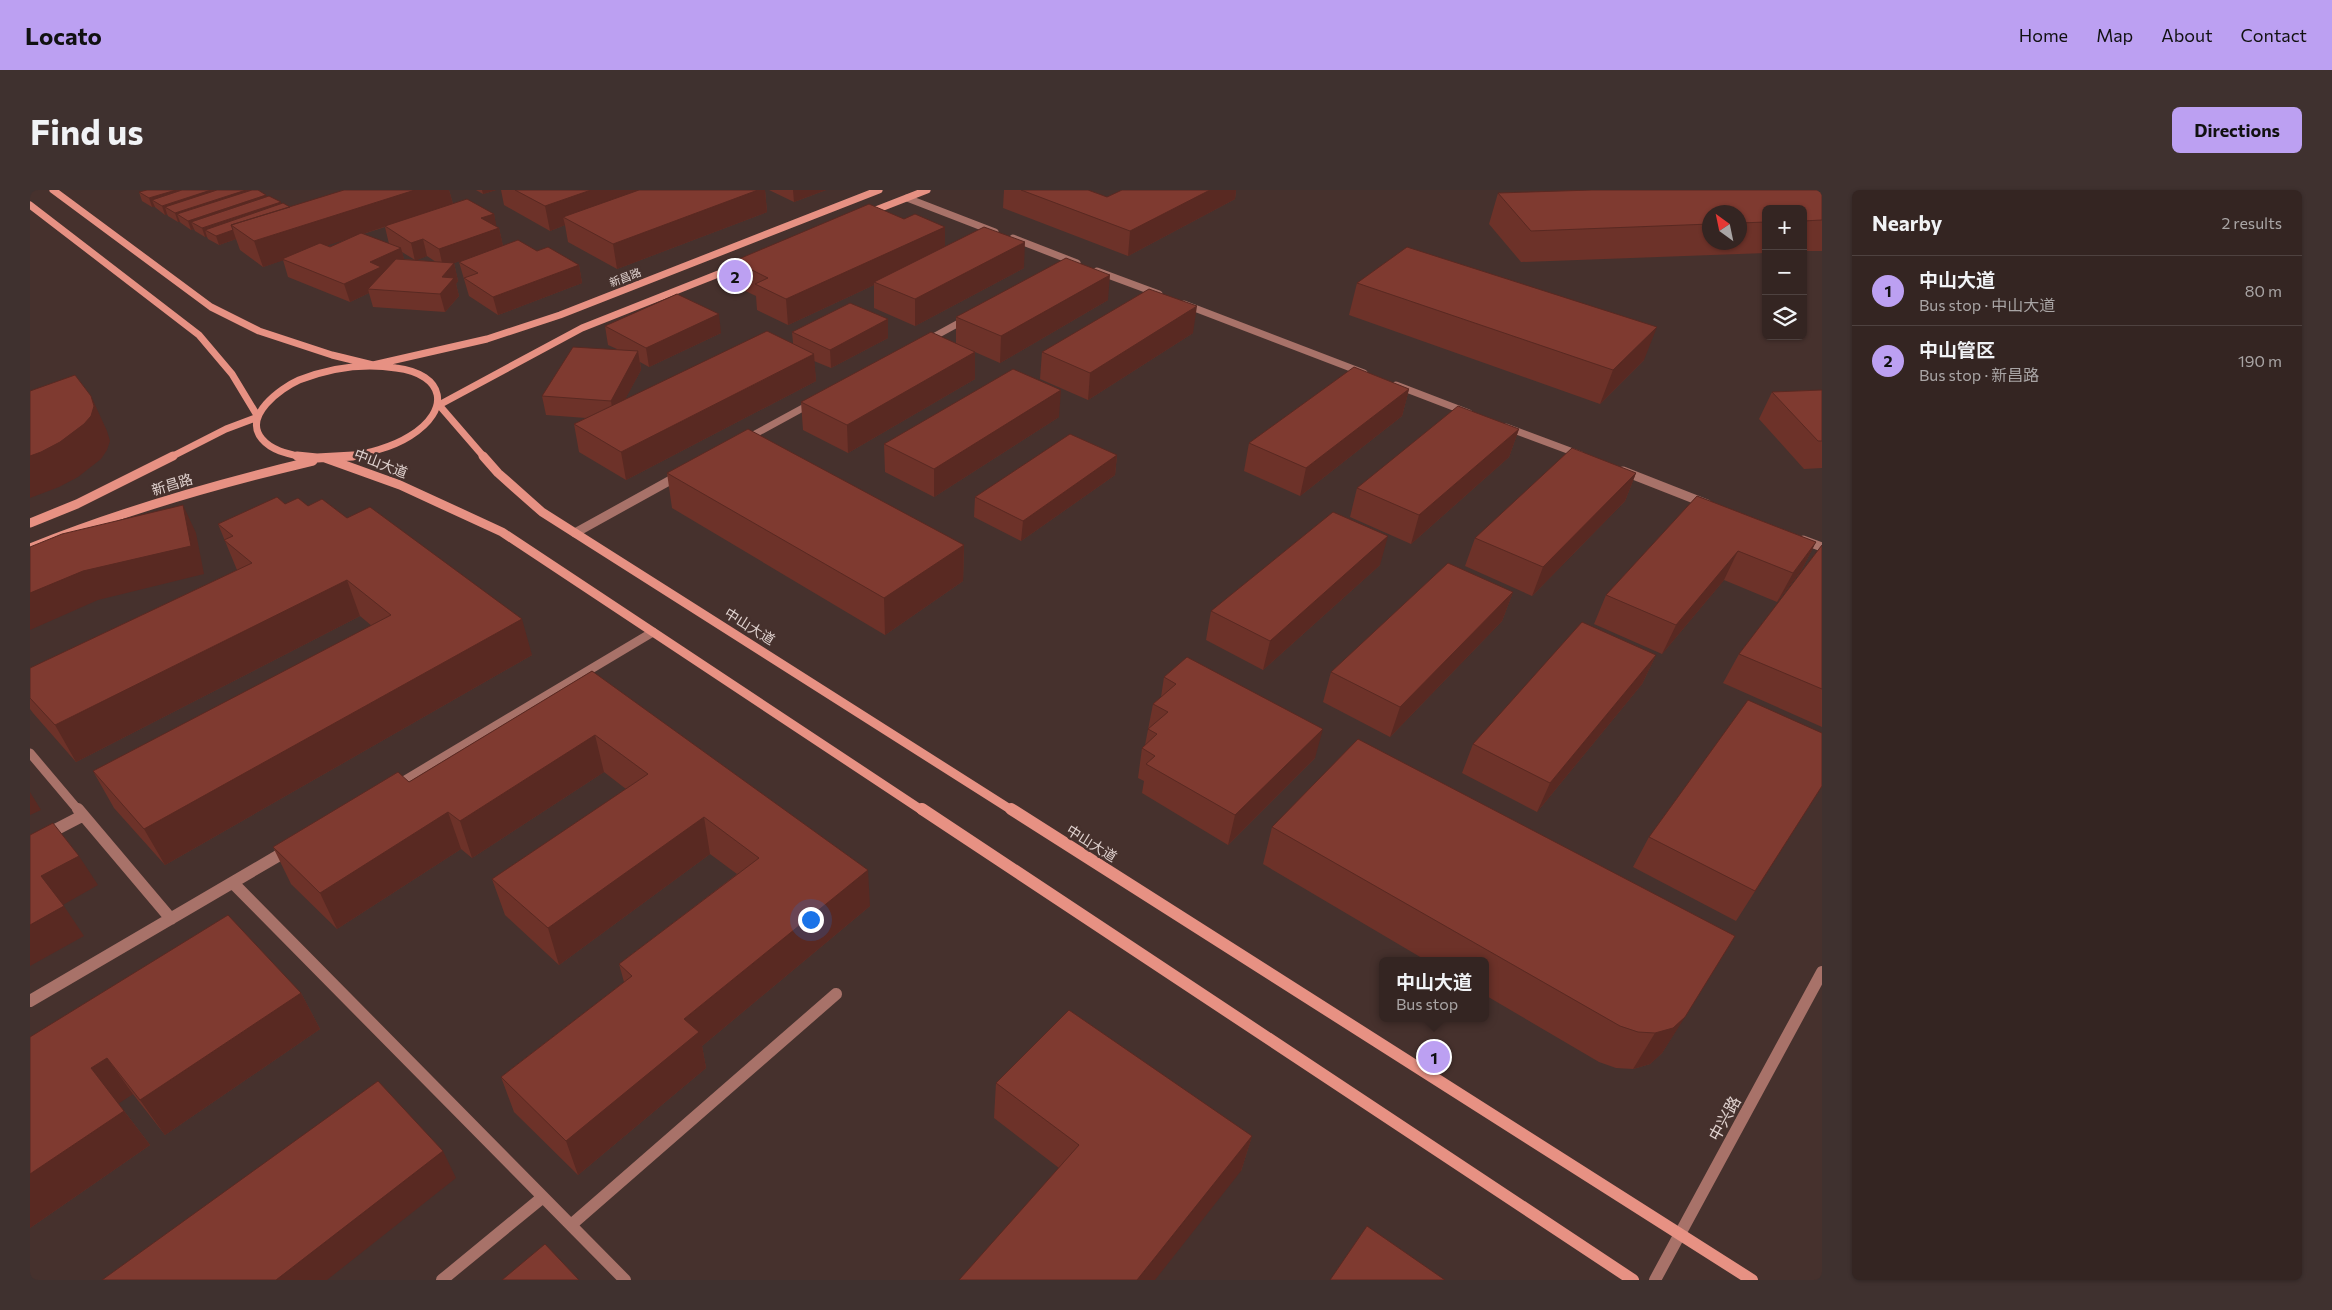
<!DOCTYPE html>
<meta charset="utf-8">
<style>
:root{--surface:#342522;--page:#3f312f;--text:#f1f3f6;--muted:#a9a5a5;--line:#4e4240;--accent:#bca0f2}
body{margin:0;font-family:Commissioner,"Noto Sans SC",sans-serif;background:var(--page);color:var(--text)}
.controls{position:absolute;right:15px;top:15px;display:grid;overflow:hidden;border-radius:8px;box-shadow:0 1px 4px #0004}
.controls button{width:45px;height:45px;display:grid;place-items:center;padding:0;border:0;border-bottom:1px solid var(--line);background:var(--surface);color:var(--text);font:25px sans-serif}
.compass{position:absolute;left:1672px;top:15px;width:45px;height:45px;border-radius:50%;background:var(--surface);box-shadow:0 1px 4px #0004;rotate:327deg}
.you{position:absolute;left:780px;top:729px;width:18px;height:18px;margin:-12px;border:4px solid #fff;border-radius:50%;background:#1a73e8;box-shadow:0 0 0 8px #1a73e833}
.badge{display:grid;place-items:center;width:32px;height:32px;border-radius:50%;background:var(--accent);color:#111;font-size:16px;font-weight:700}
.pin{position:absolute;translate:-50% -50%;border:2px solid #fff;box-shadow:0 1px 5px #0006}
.popup{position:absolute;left:1349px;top:767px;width:110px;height:65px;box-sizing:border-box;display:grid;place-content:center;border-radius:8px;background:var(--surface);filter:drop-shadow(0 1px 4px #0005);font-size:16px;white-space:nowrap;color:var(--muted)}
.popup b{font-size:19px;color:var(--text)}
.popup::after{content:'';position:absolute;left:50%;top:100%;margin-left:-10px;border:10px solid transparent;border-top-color:var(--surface)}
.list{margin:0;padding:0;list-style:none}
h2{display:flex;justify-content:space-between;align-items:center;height:65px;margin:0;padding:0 20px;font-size:21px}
h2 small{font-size:16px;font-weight:400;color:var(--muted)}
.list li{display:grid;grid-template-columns:32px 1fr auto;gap:15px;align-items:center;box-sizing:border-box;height:70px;padding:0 20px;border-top:1px solid var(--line)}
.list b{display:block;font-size:19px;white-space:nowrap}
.list p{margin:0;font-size:16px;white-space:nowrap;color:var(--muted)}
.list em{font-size:16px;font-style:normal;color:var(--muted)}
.icon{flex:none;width:28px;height:28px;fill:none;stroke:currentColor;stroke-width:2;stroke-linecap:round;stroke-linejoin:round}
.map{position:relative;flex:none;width:1792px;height:1090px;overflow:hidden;border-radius:8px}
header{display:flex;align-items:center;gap:30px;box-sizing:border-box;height:70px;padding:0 25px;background:var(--accent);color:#111}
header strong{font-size:24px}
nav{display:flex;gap:28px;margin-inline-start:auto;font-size:18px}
.intro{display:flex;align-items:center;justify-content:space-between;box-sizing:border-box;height:120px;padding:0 30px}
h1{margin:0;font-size:35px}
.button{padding:12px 22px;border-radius:8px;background:var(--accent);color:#111;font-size:18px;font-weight:700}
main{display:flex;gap:30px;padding:0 30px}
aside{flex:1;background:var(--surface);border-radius:8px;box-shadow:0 1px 4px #0004}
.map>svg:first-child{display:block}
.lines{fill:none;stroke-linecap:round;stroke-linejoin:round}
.lane-far2{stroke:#a87269;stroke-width:7}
.lane-far1{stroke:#a87269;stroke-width:9}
.lane{stroke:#a87269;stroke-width:12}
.street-far2{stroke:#a87269;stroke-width:7}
.street-far1{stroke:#a87269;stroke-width:9}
.street{stroke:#a87269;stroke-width:12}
.secondary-far2{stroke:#e79183;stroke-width:7}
.secondary-far1{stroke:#e79183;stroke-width:9}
.secondary{stroke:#e79183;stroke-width:12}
.wall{fill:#6d3229;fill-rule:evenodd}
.shaded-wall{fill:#592922}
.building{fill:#7f3a30;stroke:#592922}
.labels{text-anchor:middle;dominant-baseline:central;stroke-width:5;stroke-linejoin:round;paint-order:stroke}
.far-street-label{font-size:11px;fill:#e0d2cf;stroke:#46312d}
.street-label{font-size:14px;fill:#e0d2cf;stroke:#46312d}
.near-street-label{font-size:16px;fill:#e0d2cf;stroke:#46312d}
</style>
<header>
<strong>Locato</strong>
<nav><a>Home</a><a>Map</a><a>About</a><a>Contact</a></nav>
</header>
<div class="intro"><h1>Find us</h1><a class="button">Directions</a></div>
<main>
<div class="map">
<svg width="1792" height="1090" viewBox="0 0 1792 1090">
<rect width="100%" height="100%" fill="#46312d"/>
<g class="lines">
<path class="lane-far2" d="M896,151l42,-23
M714,250l68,-37"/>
<path class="lane-far1" d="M545,343l103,-57
M0,563l49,58
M365,596l258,-154"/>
<path class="lane" d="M48,619l93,110
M0,653l52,-27
M203,693l392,397
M0,811l258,-151
M541,1035l265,-231
M412,1090l101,-83"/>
<path class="street-far2" d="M877,8l88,34
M983,48l64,25
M1067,81l62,23
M1154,114l180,69
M1366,195l73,28
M1476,237l75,28"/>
<path class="street-far1" d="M1593,281l84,33
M1773,350l19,7"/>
<path class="street" d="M1625,1090l167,-308"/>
<path class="secondary-far2" d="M23,0l158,117 48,24 73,24 41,10 114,-26 73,-24 319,-125
M0,15l169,130 33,39 26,43
M838,23l59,-23
M409,215l45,52
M409,215l143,-77 164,-65
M141,267l55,-28 32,-12
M273,267c-14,-3 -31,-6 -41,-18 -20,-23 19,-51 37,-59 31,-12 65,-17 97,-12 49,6 56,42 14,68 -19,12 -42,17 -65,21"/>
<path class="secondary-far1" d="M267,266l20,2 36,-2
M453,266l15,17 44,39 471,299
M295,268l75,27 102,47 421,279
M0,333l47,-19 96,-48
M0,358c92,-37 186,-64 283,-87"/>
<path class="secondary" d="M892,619l711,471
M981,619l741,471"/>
</g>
<path class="wall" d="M419,0l4,14 41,10 2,13 3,1 4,18 -49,17 4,18 -2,3 3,12 -14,16 -72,-5 -4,-14 -19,9 -62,-25 -5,-17 -20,7 -23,-17 -4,-11 -17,6 -11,-6 -1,-2h-2l-10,-6 -1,-2 -3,1 -10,-7 -1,-1h-2l-10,-6 -1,-2 -2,1 -9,-7 -1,-1h-3l-10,-6 -3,-9 128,5 14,7 9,3zM355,37l4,17 -26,-10zM319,48l-19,9 -3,-2zM372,62l13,8 -11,-1zM397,66l9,6 -20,-2z
M446,0h20l-13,4z
M471,0h264l2,22 -150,57 -49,-27 -3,-17 -15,6 -46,-26z
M739,0h57l-32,12z
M974,0h84l19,7 15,-7h114l-1,9 -107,57 -125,-48z
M1792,0v61h-19v-42h-37v44l-245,9 -32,-38 9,-31zM1680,22h30v30h-30z
M915,56l79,22 -109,58 -41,-18v-23l-86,40 -31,-15 -1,-14 -19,-9 -3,-26z
M507,61l42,14 3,18 -84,32 -29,-19 -10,-34z
M1327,93l287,77 -44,44 -251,-89z
M1078,110l-108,63 -25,-11v27l-127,74 -45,-23 -2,-28 155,-59v-26z
M858,129v19l-57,30 -17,-7 2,20 -190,99 -47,-28 -5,-28 12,-6 -40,-3 -4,-19 75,-47 -9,-4 -3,-19 116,7 -72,34 -9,-5 1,8 -16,29 168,-56 -1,-11z
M1163,143l-105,67 -48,-21 2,-27z
M1379,199l-7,27 -102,80 -56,-25 5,-28z
M1792,200v78l-18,1 -45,-50 13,-27z
M1029,227l-125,80 -49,-25 -1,-28z
M1489,239l-10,28 -98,87 -61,-27 7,-29z
M1087,265l-2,20 -94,66 -47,-24 1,-20z
M637,283l297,72 -1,36 -78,54 -213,-127z
M1606,283l-11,28 -93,95 -67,-30 10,-28z
M1667,306l119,46 -15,29 -24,31 -53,-22 -62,74 -68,-30 12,-29z
M255,314l23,2 224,149 -367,210 -51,-57 -21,-37 279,-145 -12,-10 -284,146 -43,-49 -3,-4v-41l207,-98 -19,-46z
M1792,355v182l-99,-44 16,-29z
M1350,375l-117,105 -57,-30 5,-29z
M1483,402l-11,29 -112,116 -67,-35 8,-30z
M1626,465l-14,29 -105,128 -75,-39 11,-29z
M562,481l278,235 -168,140 4,22 -128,107 -64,-63 -13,-35 123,-95 -5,-18 118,-90 -27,-20 -151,111 -54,-50 -13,-36 134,-90 -22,-17 -132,86 -11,-9 -124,80 -46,-45 -18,-37 136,-65z
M1134,487l151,81 -87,87 -86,-52 2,-12 -6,-3 4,-30 3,-3 8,-41 8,-7z
M1792,596l-86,135 -103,-54 16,-30z
M1242,637l463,109 -73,117 -12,11 -17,5 -17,-1 -17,-6 -114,-67v-34h-58l-164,-97z
M271,803l19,36 -155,106 -32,-41 -15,9 32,42 -120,83v-191z
M966,893l256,53 -11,35 -182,-3 -65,-50z"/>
<path class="shaded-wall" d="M146,0h30l-54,10 3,7h-3l-3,-9z
M181,0h30l-76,17 2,7 -2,1 -3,-9z
M216,0h8l-77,24 3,8h-2l-3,-9z
M385,0h34l4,14 -190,63 -9,-26z
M452,0h14l-13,4z
M561,0h73l-101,27 2,8 -15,6 -5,-25z
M728,0h7l2,22 -150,57 -4,-25z
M763,0h33l-32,12z
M1180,0h26l-1,9 -107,57 2,-25z
M236,5l3,9 -78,18 3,7 -3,1 -3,-9z
M251,12l2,9 -52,14 -26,5 2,7h-2l-3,-9z
M464,24l3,15 2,-1 4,18 -60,21 -4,-18 42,-31z
M915,37v25l-71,30v3l-86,40 -2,-26z
M203,40l3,9 -17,6 -3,-9z
M393,49l4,17 -12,5 -4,-18z
M995,52l-1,26 -109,58v-27z
M371,58l5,18 -38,23 1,4 -19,9 -6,-18 26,-22z
M424,73l4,18 -2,3 3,12 -14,16 -5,-18 2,-17z
M549,75l3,18 -84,32 -5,-18z
M1080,85l-2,25 -108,63 1,-27z
M1167,116l-4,27 -105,67 2,-27z
M689,124l2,19 -72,34 -3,-19z
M858,129v19l-57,30 -1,-18z
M1627,137l-13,33 -44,44 13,-34z
M608,161l3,19 -27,50 -3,-19z
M945,162v27l-127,74 -1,-28z
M784,164l2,27 -190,99 -5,-28z
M1379,199l-7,27 -102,80 6,-28z
M1031,200l-2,27 -125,80v-28z
M61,206l16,35 3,10 -3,9 -6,9 -23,18 -19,10 -29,11v-42z
M1489,239l-10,28 -98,87 8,-29z
M1087,265l-2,20 -94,66 2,-20z
M1606,283l-11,28 -93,95 11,-29z
M153,315l13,28 8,41 -106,26 -68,30v-37z
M1358,346l-8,29 -117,105 7,-29z
M1786,352l-15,29 -24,31 16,-29z
M934,355l-1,36 -78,54 -1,-37z
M1708,361l-14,29 -62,74 14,-29z
M317,390l13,36 -284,146 -21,-37z
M1483,402l-11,29 -112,116 10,-30z
M492,429l10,36 -367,210 -21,-36z
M1626,465l-14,29 -105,128 13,-29z
M1293,539l-8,29 -87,87 7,-30z
M565,545l9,37 -132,86 -12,-37z
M0,602l11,18 -11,5z
M418,622l13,37 -124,80 -17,-36z
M674,627l6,37 -151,111 -11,-37z
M49,666l19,29 -37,21 -20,-30z
M838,680l2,36 -168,140 4,22 -128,107 -12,-34 118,-122z
M34,716l20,30 -54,30v-41z
M271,803l19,36 -155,106 -25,-35z
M1655,827l-23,36 -12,11 -17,5 22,-36z
M77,868l26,36 -15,10 -27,-36z
M94,921l26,34 -120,83v-54z
M1222,946l-11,35 -86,109h-18z
M413,961l13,27 -129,102h-51z"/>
<path class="building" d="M117,0h29l-27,8 -10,-6z
M152,0h29l-49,16 -10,-6z
M187,0h29l-71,23 -10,-6z
M222,0h6l8,5 -78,26 -11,-7z
M314,0h71l-161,51 -23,-16z
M485,0h76l-46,16z
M609,0h119l-145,54 -50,-27z
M991,0h67l19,7 15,-7h88l-80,41z
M1562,0h230v30l-19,1v-12h-37v13l-26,1v-11h-30v12l-179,7 -33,-38z
M239,6l12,6 -79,26 -11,-6z
M437,9l27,15 -13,4 18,10 -60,21 -16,-10 -12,4 -26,-17z
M253,13l7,4 -59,18 2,5 -17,6 -11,-6z
M839,14l35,15 11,-5 30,13 -159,72 -31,-15 13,-6 -34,-17z
M954,37l41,15 -110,57 -41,-17z
M331,43l40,15 -31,14 11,5 -37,17 -62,-25 38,-16 10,4z
M488,50l19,11 11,-4 31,18 -86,32 -29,-19 14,-5 -19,-11z
M1377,57l250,80 -44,43 -256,-87z
M1036,68l44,17 -109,61 -45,-19z
M366,69l58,4 -12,14 12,1 -14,16 -72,-5z
M1119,99l48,17 -107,67 -48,-21z
M647,104l42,20 -73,34 -41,-22z
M820,113l38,16 -58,31 -38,-18z
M737,141l47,23 -193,98 -47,-28z
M901,142l44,20 -128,73 -46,-23z
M543,157l65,4 -27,50 -69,-5z
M1324,177l55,22 -103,79 -57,-25z
M983,179l48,21 -127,79 -50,-25z
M45,185l16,21 3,10 -3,10 -7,8 -24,18 -19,10 -11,4v-65z
M1792,200v51h-4l-46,-49z
M1428,216l61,23 -100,86 -62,-27z
M718,239l216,116 -80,53 -217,-125z
M1040,244l47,21 -94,66 -48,-24z
M1542,258l64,25 -93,94 -68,-29z
M1667,306l119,46 -23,31 -55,-22 -62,74 -70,-30z
M247,307l8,7 13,-6 10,8 14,-7 25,19 23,-11 152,112 -378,210 -51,-58 298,-156 -44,-35 -292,145 -25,-27v-30l222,-105 -28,-23 9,-4 -15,-12z
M153,315l8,41 -108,25 -53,22v-46l32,-13z
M1303,322l55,24 -118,105 -59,-30z
M1792,355v144l-83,-35z
M1418,373l65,29 -113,115 -69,-35z
M1552,432l74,33 -106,128 -77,-39z
M1157,467l136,72 -88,86 -89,-51 9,-8 -13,-8 15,-14 -9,-5 20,-17 -15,-8 23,-20 -12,-7z
M562,481l276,199 -184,149 15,13 -133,109 -65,-64 131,-101 -13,-12 140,-106 -55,-41 -156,111 -56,-49 156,-105 -53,-39 -135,86 -12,-9 -128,81 -47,-46 125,-75 11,10z
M1718,510l74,33v53l-67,105 -106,-54z
M1328,549l377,197 -50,81 -12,11 -18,5 -17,-1 -18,-6 -348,-199z
M23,633l26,33 -38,20 23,30 -34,19v-90z
M198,725l73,78 -161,107 -33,-42 -16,10 33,43 -94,63v-137z
M1039,820l183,126 -115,144h-178l120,-135 -83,-62z
M348,891l65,70 -167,129h-174z
M1337,1036l78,54h-115z
M515,1054l34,36h-77z"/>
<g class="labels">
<g class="far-street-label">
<text transform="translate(595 87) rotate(-21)">新昌路</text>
</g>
<g class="street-label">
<text transform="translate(351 273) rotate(21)">中山大道</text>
<text transform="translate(142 294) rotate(-17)">新昌路</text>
<text transform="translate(720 436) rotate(32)">中山大道</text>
<text transform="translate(1062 653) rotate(32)">中山大道</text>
</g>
<g class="near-street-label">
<text transform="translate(1694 928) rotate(-61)">中兴路</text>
</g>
</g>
</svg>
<div class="controls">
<button>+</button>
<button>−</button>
<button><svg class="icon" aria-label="layers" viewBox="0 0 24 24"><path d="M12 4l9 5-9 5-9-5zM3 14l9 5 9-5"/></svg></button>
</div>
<svg class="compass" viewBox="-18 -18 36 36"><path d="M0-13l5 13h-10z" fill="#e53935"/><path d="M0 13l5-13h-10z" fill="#a9a5a5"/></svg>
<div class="you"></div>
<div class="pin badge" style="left:1404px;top:867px">1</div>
<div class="popup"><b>中山大道</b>Bus stop</div>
<div class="pin badge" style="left:705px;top:86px">2</div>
</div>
<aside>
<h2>Nearby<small>2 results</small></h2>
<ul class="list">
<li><span class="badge">1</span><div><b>中山大道</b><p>Bus stop · 中山大道</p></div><em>80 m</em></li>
<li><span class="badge">2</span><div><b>中山管区</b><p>Bus stop · 新昌路</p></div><em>190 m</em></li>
</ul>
</aside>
</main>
